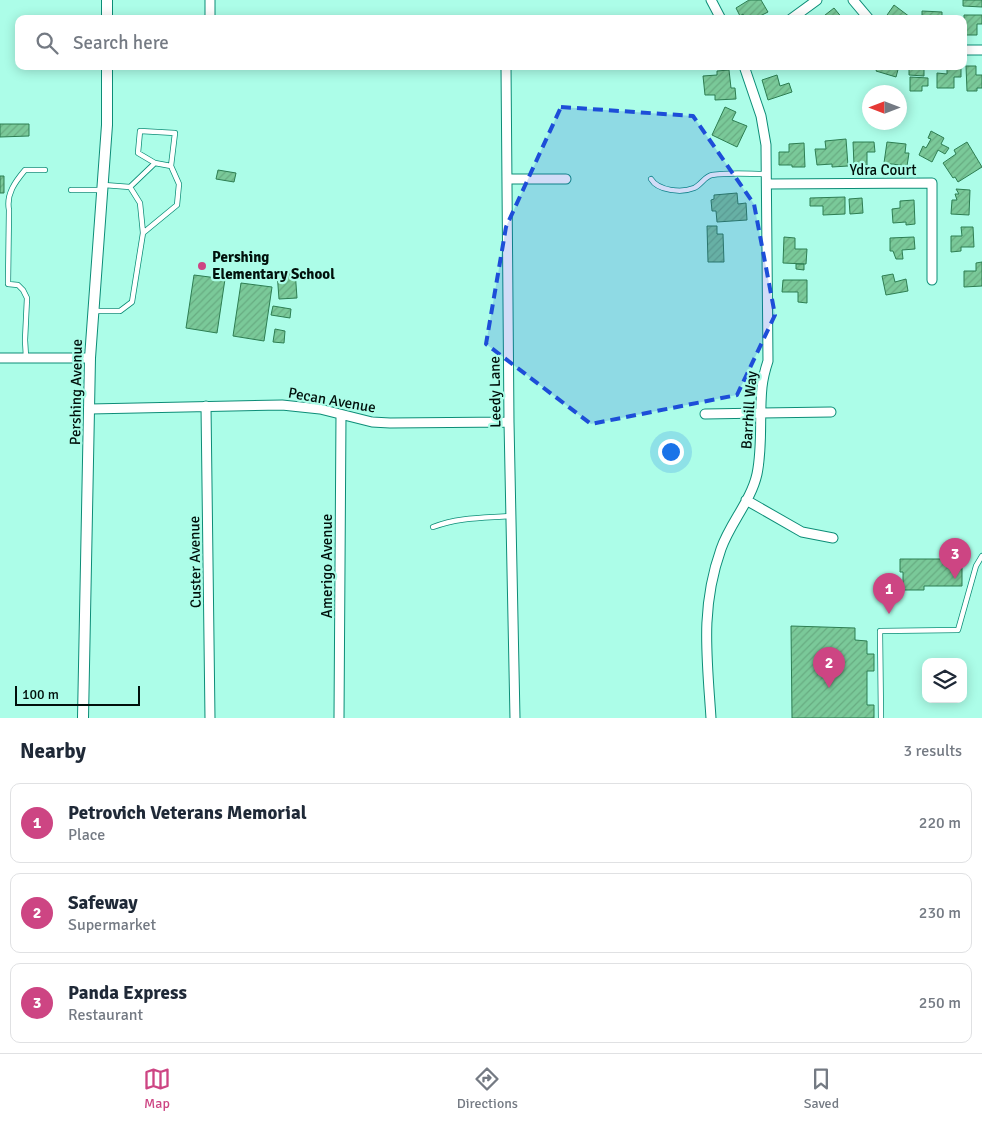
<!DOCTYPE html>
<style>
:root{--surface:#fff;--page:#f2f2f3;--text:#1f2937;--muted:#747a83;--line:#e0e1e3;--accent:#cd4583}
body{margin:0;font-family:Signika,sans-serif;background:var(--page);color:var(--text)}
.controls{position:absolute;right:15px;bottom:15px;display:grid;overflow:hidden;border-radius:10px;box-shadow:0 2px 12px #0003}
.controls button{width:45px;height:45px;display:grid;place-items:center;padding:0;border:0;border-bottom:1px solid var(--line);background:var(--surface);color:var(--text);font:25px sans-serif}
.compass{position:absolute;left:862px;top:85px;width:45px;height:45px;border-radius:50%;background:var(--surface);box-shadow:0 2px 12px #0003;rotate:270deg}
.scale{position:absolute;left:15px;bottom:12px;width:125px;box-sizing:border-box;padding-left:5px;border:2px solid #00100b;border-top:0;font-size:14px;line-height:18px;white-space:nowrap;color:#00100b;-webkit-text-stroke:4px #acfde8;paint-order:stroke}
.you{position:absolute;left:670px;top:451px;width:18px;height:18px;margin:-12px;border:4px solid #fff;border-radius:50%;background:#1a73e8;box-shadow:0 0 0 8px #1a73e833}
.badge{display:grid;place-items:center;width:32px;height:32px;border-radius:50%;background:var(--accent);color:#fff;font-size:16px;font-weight:700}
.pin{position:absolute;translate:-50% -41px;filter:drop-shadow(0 1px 2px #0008)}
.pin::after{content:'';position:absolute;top:26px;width:18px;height:15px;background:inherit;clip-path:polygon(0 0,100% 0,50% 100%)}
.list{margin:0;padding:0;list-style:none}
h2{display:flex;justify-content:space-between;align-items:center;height:65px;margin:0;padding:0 20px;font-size:21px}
h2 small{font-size:16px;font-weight:400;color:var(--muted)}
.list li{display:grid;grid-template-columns:32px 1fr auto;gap:15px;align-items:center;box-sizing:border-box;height:80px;margin:0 10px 10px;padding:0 10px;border:1px solid var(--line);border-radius:10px}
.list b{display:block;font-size:19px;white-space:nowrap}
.list p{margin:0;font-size:16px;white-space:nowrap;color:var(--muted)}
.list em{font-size:16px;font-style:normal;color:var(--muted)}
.icon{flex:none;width:28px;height:28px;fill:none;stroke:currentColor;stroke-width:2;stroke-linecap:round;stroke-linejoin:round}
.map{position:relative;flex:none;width:982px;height:718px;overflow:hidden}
.search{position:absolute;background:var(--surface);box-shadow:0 2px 12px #0003;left:15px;right:15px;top:15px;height:55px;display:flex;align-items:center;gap:12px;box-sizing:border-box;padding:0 18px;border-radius:10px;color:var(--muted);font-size:19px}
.sheet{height:335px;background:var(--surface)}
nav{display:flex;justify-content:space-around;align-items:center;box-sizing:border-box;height:70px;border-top:1px solid var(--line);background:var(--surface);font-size:14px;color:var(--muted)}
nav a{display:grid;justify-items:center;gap:2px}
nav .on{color:var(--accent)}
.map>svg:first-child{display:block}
.building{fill:url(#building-hatch);stroke:#2d7e52}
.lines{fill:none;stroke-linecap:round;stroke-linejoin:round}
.service-casing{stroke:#0c8d77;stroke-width:6}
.minor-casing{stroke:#0c8d77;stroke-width:11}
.tertiary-casing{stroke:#0c8d77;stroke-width:12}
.service{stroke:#fff;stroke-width:4.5}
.minor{stroke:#fff;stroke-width:9}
.tertiary{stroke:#fff;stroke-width:10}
.marked{fill:#1d4ed8;fill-opacity:0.2;stroke:#1d4ed8;stroke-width:4;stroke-dasharray:10 6;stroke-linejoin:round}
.poi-dot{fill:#cd4583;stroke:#acfde8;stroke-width:2}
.labels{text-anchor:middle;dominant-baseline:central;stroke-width:4.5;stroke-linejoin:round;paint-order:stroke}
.street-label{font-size:15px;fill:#00100b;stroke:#acfde8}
.poi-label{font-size:15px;font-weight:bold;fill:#00100b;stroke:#acfde8;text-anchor:start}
</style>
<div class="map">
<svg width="982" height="718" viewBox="0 0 982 718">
<defs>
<pattern id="building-hatch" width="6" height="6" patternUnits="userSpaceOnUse" patternTransform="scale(1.25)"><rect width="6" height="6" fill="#7ac999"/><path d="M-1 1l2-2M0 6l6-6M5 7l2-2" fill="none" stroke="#68ac82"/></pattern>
</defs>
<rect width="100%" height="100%" fill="#acfde8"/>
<path class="building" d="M749,0h12l7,12 -14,7h-9l-2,-5 -3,2 -4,-8z
M963,0h19v7l-19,-1z
M894,5l16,12 -1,2 -24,-1z
M834,8l9,11h-23z
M922,11l20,1v7h-20z
M964,15h18v9h-5v11h-13z
M878,66h21l-3,11 -20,-6z
M909,66h15v10l-15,-1z
M947,66h14v11h-7v11h-17v-15l10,1z
M966,66h10v9h6v13h-5v3h-10z
M729,70l2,18h4l1,11 -21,1v-5h-10l-2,-19 14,-1v-4z
M777,75l3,11 9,-3 3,9 -24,8 -6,-20z
M910,77l18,1v8h-6v5h-12z
M725,107l11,5 -4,8 15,6 -10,21 -25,-12z
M0,124h29v12l-29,1z
M931,131l13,7 -3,6 8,4 -4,6 -7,-4 -6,12 -13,-7 4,-9 3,2 5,-9 -3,-1z
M846,139l2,27 -16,1v-3l-15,1 -2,-16h11l-1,-8z
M853,142h21l1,10h-8v13h-13z
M887,142l19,2 -1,9h4l-2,13 -23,-3z
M967,142l15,25 -24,15 -3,-5 -2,1 -10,-15 13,-9 -2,-4z
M804,143l1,24h-13v-2h-13v-13h10v-8z
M218,170l18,3 -2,9 -18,-3z
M0,176h4v17h-4z
M956,189l14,1 -1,25 -18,-1 1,-14h5l-2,-6h4z
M737,193l1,11 8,-1 1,17 -30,2 -1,-11h-4l-1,-11 3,-1v-4z
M845,197v17l-22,1v-9h-13v-8z
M862,198l1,15 -13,1 -1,-15z
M914,200l1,24 -9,1v-3l-13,1 -1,-14 8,-1v-7z
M707,226h10v8h6l1,28h-16z
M961,227h12l1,20h-13v4l-10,1v-16h11z
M784,237l11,1v11h12l-1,15 -23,-1z
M914,237l1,12 -13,1 1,9h-7l-3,-8h-3v-13z
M982,262v24l-18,1v-16h12v-8z
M796,264h8v6l-8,-1z
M295,270l2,28 -18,1 -2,-27z
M893,274l2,8 11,-3 2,12 -22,4 -4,-19z
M194,275l31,4 -8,54 -31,-5z
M783,280h24v23l-9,-1v-10h-16z
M241,283l31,4 -8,54 -31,-5z
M273,306l18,3 -1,9 -19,-3z
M275,329l10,2 -1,12 -11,-1z
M900,559h62v27h-38v4h-21v-18h-3z
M791,626l64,2v12l12,1v13h7v17h-7v34h7v13h-82z"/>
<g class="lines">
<defs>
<path id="service" d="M155,163l-17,-10 2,-22 35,2 -4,33
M651,179c7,12 31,14 43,9 7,-3 11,-12 18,-13 18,-3 37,-1 55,-1
M130,187l25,-24 16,3 8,18 -2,21 -34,28
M71,190h30
M94,311h26l12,-9 11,-69 -3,-30 -10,-16 -26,-2
M26,357l-1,-17 2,-42 -4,-8 -5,-5 -10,-1 1,-74c-3,-16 6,-28 16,-40h20
M433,527c26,-10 51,-9 78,-11
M881,718l-1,-87 78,-1 18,-64 6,-10"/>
<path id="minor" d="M210,0v19
M711,0l10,19
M853,0l16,19
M791,19l26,-19
M963,50h19
M506,66l3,356 6,296
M507,179h59
M767,184l165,-1v97
M0,358h90
M206,406l4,312
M90,409l192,-4 38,4 52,13 18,1 119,-1
M705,414l126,-2
M746,500l56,32 31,6
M339,718l2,-303
M711,718c-4,-61 -11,-110 10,-169 9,-26 30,-48 36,-75 6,-29 2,-58 5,-87 1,-9 3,-17 6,-26l-2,-216 -5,-29 -17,-50"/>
<path id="tertiary" d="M107,19v-19
M83,718l7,-360 17,-233v-59"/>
</defs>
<use href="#service" class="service-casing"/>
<use href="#minor" class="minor-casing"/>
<use href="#tertiary" class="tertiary-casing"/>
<use href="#service" class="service"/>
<use href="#minor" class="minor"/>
<use href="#tertiary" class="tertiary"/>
</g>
<path class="marked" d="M561,107l132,9 61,88 21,111 -38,80 -146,29 -105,-80 20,-117z"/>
<circle class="poi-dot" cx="202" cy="266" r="5"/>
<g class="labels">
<g class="street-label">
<text x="883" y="170">Ydra Court</text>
<text transform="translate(76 392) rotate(-89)">Pershing Avenue</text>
<text transform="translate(495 392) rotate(-91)">Leedy Lane</text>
<text transform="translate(332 400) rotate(10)">Pecan Avenue</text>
<text transform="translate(749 410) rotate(-86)">Barrhill Way</text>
<text transform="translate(195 562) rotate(-91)">Custer Avenue</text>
<text transform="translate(327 566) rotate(-90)">Amerigo Avenue</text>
</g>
<g class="poi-label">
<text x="212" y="257">Pershing<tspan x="212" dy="17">Elementary School</tspan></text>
</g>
</g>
</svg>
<div class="controls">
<button><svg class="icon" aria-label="layers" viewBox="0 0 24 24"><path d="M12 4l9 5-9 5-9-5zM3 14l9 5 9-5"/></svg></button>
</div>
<svg class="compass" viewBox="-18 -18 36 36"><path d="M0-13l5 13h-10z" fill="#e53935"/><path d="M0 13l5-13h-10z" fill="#747a83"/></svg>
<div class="scale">100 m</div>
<div class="you"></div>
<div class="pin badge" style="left:889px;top:614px">1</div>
<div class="pin badge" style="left:829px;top:688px">2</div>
<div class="pin badge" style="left:955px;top:579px">3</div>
<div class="search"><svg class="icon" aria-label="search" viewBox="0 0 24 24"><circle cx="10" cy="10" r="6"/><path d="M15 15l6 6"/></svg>Search here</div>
</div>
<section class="sheet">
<h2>Nearby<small>3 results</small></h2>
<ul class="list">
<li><span class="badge">1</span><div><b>Petrovich Veterans Memorial</b><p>Place</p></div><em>220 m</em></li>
<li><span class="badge">2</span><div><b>Safeway</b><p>Supermarket</p></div><em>230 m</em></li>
<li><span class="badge">3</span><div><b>Panda Express</b><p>Restaurant</p></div><em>250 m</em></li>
</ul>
</section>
<nav>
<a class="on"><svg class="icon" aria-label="map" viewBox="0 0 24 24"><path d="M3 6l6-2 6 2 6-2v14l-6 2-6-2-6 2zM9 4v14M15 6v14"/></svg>Map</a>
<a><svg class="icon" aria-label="directions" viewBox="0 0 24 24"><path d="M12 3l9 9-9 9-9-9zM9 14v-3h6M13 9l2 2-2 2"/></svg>Directions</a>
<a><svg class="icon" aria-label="saved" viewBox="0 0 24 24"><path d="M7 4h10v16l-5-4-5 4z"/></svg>Saved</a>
</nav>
